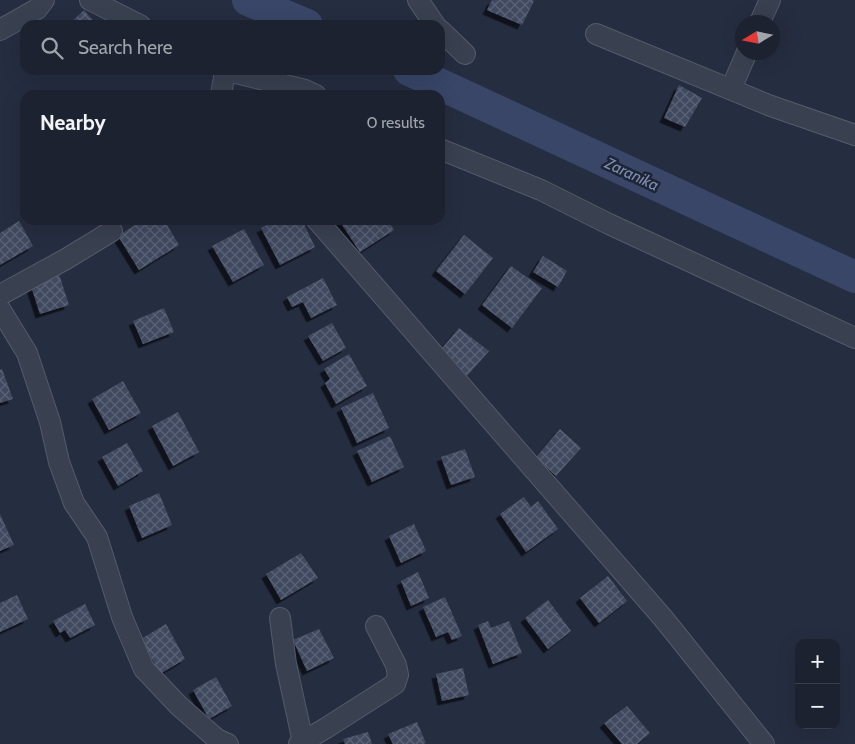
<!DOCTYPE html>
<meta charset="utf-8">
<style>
:root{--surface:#1c2230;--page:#252a38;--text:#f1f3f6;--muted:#a0a4ab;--line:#3a3f4c}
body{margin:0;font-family:Cabin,sans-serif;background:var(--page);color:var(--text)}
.controls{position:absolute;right:15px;bottom:15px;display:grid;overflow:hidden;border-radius:10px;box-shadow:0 5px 20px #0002}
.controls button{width:45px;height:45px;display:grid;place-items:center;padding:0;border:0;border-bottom:1px solid var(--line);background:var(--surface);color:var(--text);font:25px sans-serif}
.compass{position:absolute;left:735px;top:15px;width:45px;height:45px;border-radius:50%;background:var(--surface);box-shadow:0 5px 20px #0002;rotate:260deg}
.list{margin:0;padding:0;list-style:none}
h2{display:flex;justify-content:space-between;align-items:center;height:65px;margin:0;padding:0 20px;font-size:21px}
h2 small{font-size:16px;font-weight:400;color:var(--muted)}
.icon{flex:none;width:28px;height:28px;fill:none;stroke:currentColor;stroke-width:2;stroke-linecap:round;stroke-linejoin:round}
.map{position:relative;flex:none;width:855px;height:744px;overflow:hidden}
.search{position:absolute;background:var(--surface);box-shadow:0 5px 20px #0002;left:20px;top:20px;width:425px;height:55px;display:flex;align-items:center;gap:12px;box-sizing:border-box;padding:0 18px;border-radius:15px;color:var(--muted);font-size:19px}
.panel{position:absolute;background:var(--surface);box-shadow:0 5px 20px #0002;left:20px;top:90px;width:425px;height:135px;border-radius:15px}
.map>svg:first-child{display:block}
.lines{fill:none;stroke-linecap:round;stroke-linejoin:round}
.river{stroke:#394668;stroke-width:32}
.building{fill:url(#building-cross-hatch);filter:url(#shadow)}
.minor-casing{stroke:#545b6a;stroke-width:22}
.minor{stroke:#394050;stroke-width:20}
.labels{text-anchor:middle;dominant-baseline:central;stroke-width:5;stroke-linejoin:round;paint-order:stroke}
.water-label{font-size:16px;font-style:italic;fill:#7d8db2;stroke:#1e2535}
</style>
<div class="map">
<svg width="855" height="744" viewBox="0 0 855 744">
<defs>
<pattern id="building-cross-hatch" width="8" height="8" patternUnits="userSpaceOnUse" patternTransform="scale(1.25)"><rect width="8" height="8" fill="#414a60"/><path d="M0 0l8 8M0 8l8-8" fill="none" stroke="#5a6275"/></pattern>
<filter id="shadow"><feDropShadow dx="-4.5" dy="4.5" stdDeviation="0" flood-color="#0009"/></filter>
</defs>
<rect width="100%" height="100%" fill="#252d40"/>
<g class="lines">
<path class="river" d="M248,0l59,25
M409,70l446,207"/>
</g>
<path class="building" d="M492,0h41l1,1 -12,24 -35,-15z
M84,10l13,15h-29z
M679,85l23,13 -17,29 -21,-9z
M143,220h21l15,25 -40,25 -21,-34z
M277,220h25l13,27 -35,18 -19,-37z
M339,220h49l6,10 -34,22z
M19,221l14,25 -33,19v-32z
M244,229l20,36 -31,17 -21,-36z
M464,235l29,23 -28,36 -29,-23z
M543,256l24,15 -9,16 -25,-15z
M511,266l31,22 -30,40 -30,-23z
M59,274l10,31 -29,9 -10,-31z
M323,278l14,27 -26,13 -8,-16 -11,5 -5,-10z
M164,308l10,24 -31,12 -10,-23z
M332,323l14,25 -23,13 -15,-25z
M459,328l30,23 -22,25 -29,-23z
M349,354l18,32 -31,18 -11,-21 5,-4 -6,-10z
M2,369l11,30 -13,4v-33z
M123,381l18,32 -32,17 -17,-31z
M373,393l16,35 -32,15 -16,-35z
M178,412l21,40 -26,14 -21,-40z
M560,429l21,19 -25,28 -20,-19z
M390,436l14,31 -32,15 -15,-31z
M127,443l16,28 -25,15 -16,-29z
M465,449l10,28 -24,8 -10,-28z
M159,493l13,32 -30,13 -13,-32z
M524,497l7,10 7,-6 20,28 -32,23 -26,-38z
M0,514l14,31 -14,6z
M414,524l12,27 -25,12 -12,-27z
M301,553l17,25 -37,22 -15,-26z
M418,572l11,26 -18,8 -10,-25z
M608,576l19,25 -28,22 -19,-25z
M17,595l11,24 -28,13v-29z
M445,597l17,39 -10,4 -4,-8 -12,5 -13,-30z
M548,600l23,31 -23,18 -23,-31z
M85,604l10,21 -25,13 -5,-8 -5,3 -7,-12z
M488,621l3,7 18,-7 13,32 -29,11 -15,-39z
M166,624l19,35 -25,15 -19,-35z
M319,629l15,29 -27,13 -14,-31z
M463,668l6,27 -27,6 -6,-27z
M216,677l16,29 -23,13 -16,-29z
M627,706l23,27 -13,11h-15l-18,-21z
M417,722l9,21 -3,1h-30l-5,-10z
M368,732l4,12h-27l-2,-5z"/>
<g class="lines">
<defs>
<path id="minor" d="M90,0l50,25
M418,0l17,25
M760,22l10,-22
M0,30l37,-21 7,-9
M440,30l25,24
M596,34l175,72 84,29
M224,70l81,20 11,5
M731,89l16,-37
M221,95l4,-24
M440,149l101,41 68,34 246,114
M317,220l346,398 101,126
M0,295l66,-36 46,-28
M0,309l27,44 23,69 9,40 15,41 23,34 25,80 22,52 35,37 38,33 11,5
M280,618l6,46 17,78
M299,744l27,-16 69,-44 3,-9 -2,-10 -20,-39"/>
</defs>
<use href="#minor" class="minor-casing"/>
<use href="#minor" class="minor"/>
</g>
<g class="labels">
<g class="water-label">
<text transform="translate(632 174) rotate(25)">Zaranika</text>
</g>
</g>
</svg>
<div class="controls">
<button>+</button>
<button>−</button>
</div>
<svg class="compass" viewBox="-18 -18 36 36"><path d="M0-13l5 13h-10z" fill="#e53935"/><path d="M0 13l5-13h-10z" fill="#a0a4ab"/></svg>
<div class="search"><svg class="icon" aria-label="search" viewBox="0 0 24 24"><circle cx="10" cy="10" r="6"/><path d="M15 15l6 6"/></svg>Search here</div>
<section class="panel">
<h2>Nearby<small>0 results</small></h2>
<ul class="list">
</ul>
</section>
</div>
